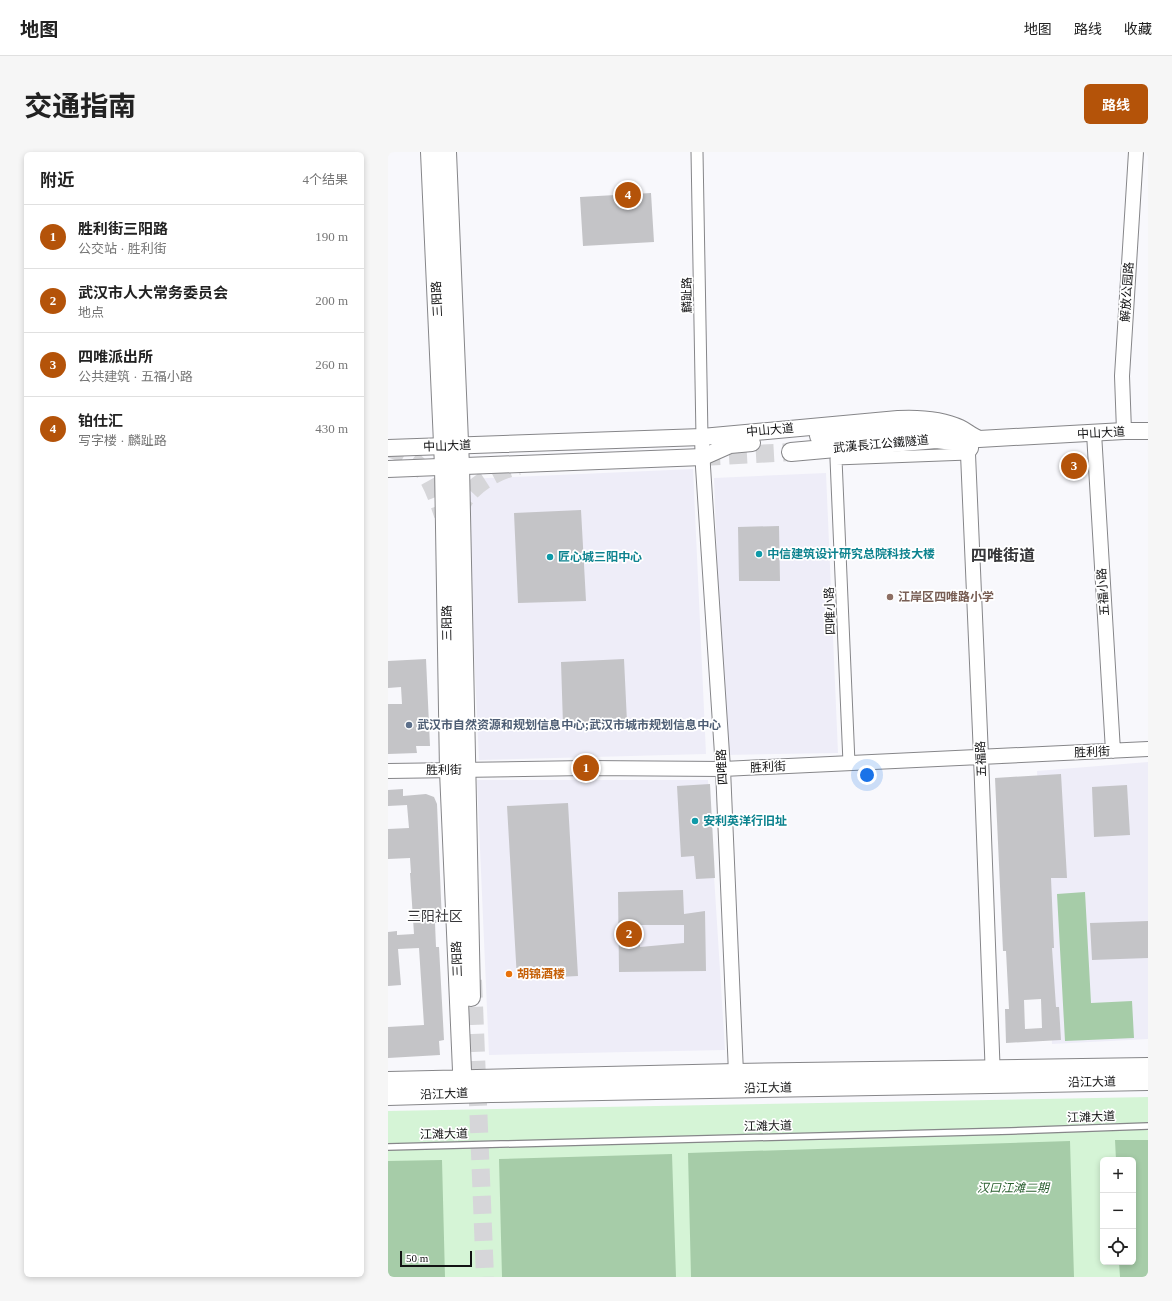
<!DOCTYPE html>
<html lang="zh">
<meta charset="utf-8">
<style>
:root{--surface:#fff;--page:#f6f6f6;--text:#222;--muted:#767676;--line:#e0e0e0;--accent:#b45309}
body{margin:0;font-family:"Times New Roman","Noto Sans SC",serif;background:var(--page);color:var(--text)}
.controls{position:absolute;right:12px;bottom:12px;display:grid;overflow:hidden;border-radius:6px;box-shadow:0 2px 6px #0003}
.controls button{width:36px;height:36px;display:grid;place-items:center;padding:0;border:0;border-bottom:1px solid var(--line);background:var(--surface);color:var(--text);font:20px sans-serif}
.scale{position:absolute;left:12px;bottom:10px;width:72px;box-sizing:border-box;padding-left:4px;border:2px solid #121213;border-top:0;font-size:11px;line-height:14px;white-space:nowrap;color:#121213;-webkit-text-stroke:3px #fff;paint-order:stroke}
.you{position:absolute;left:479px;top:623px;width:14px;height:14px;margin:-10px;border:3px solid #fff;border-radius:50%;background:#1a73e8;box-shadow:0 0 0 6px #1a73e833}
.badge{display:grid;place-items:center;width:26px;height:26px;border-radius:50%;background:var(--accent);color:#fff;font-size:13px;font-weight:700}
.pin{position:absolute;translate:-50% -50%;border:2px solid #fff;box-shadow:0 1px 4px #0006}
.list{margin:0;padding:0;list-style:none}
h2{display:flex;justify-content:space-between;align-items:center;height:52px;margin:0;padding:0 16px;font-size:17px}
h2 small{font-size:13px;font-weight:400;color:var(--muted)}
.list li{display:grid;grid-template-columns:26px 1fr auto;gap:12px;align-items:center;box-sizing:border-box;height:64px;padding:0 16px;border-top:1px solid var(--line)}
.list b{display:block;font-size:15px;white-space:nowrap}
.list p{margin:0;font-size:13px;white-space:nowrap;color:var(--muted)}
.list em{font-size:13px;font-style:normal;color:var(--muted)}
.icon{flex:none;width:22px;height:22px;fill:none;stroke:currentColor;stroke-width:2;stroke-linecap:round;stroke-linejoin:round}
.map{position:relative;flex:none;width:760px;height:1125px;overflow:hidden;border-radius:6px}
header{display:flex;align-items:center;gap:24px;box-sizing:border-box;height:56px;padding:0 20px;background:var(--surface);border-bottom:1px solid var(--line)}
header strong{font-size:19px}
nav{display:flex;gap:22px;margin-inline-start:auto;font-size:14px}
.intro{display:flex;align-items:center;justify-content:space-between;box-sizing:border-box;height:96px;padding:0 24px}
h1{margin:0;font-size:28px}
.button{padding:10px 18px;border-radius:6px;background:var(--accent);color:#fff;font-size:14px;font-weight:700}
main{display:flex;gap:24px;padding:0 24px}
aside{flex:1;background:var(--surface);border-radius:6px;box-shadow:0 2px 6px #0003}
.map>svg:first-child{display:block}
.built{fill:#eeedf8}
.green{fill:#d5f4d6;fill-rule:evenodd}
.forest{fill:#a6cca8}
.building{fill:#c4c4c7;fill-rule:evenodd}
.lines{fill:none;stroke-linecap:round;stroke-linejoin:round}
.primary-tunnel{stroke:#d6d6d9;stroke-width:18;stroke-dasharray:18 9;stroke-linecap:butt}
.service-casing{stroke:#868689;stroke-width:8}
.minor-casing{stroke:#868689;stroke-width:13}
.tertiary-casing{stroke:#868689;stroke-width:16}
.secondary-casing{stroke:#868689;stroke-width:18}
.primary-casing{stroke:#868689;stroke-width:20}
.service{stroke:#fff;stroke-width:5.5}
.minor{stroke:#fff;stroke-width:11}
.tertiary{stroke:#fff;stroke-width:14}
.secondary{stroke:#fff;stroke-width:16}
.primary{stroke:#fff;stroke-width:18}
.culture-dot{fill:#0f9aa8;stroke:#fff;stroke-width:1.5}
.education-dot{fill:#8d6e63;stroke:#fff;stroke-width:1.5}
.service-dot{fill:#5c6f8a;stroke:#fff;stroke-width:1.5}
.food-dot{fill:#e8710a;stroke:#fff;stroke-width:1.5}
.labels{text-anchor:middle;dominant-baseline:central;stroke-width:3.5;stroke-linejoin:round;paint-order:stroke}
.street-label{font-size:12px;fill:#121213;stroke:#fff}
.culture-label{font-size:12px;font-weight:bold;fill:#0d838f;stroke:#fff;text-anchor:start}
.education-label{font-size:12px;font-weight:bold;fill:#785e54;stroke:#fff;text-anchor:start}
.service-label{font-size:12px;font-weight:bold;fill:#4e5e75;stroke:#fff;text-anchor:start}
.food-label{font-size:12px;font-weight:bold;fill:#c56008;stroke:#fff;text-anchor:start}
.park-label{font-size:12px;font-style:italic;fill:#275d2d;stroke:#fff}
.quarter-label{font-size:14px;fill:#37373a;stroke:#fff}
.district-label{font-size:16px;font-weight:bold;fill:#37373a;stroke:#fff}
</style>
<header>
<strong>地图</strong>
<nav><a>地图</a><a>路线</a><a>收藏</a></nav>
</header>
<div class="intro"><h1>交通指南</h1><a class="button">路线</a></div>
<main>
<aside>
<h2>附近<small>4个结果</small></h2>
<ul class="list">
<li><span class="badge">1</span><div><b>胜利街三阳路</b><p>公交站 · 胜利街</p></div><em>190 m</em></li>
<li><span class="badge">2</span><div><b>武汉市人大常务委员会</b><p>地点</p></div><em>200 m</em></li>
<li><span class="badge">3</span><div><b>四唯派出所</b><p>公共建筑 · 五福小路</p></div><em>260 m</em></li>
<li><span class="badge">4</span><div><b>铂仕汇</b><p>写字楼 · 麟趾路</p></div><em>430 m</em></li>
</ul>
</aside>
<div class="map">
<svg width="760" height="1125" viewBox="0 0 760 1125">
<rect width="100%" height="100%" fill="#f8f8fc"/>
<path class="built" d="M305,317l13,285 -227,6 -13,-281z
M438,321l12,280 -114,2 -10,-277z
M760,610v277l-96,5 -15,-273z
M89,628h231l17,270 -236,5z"/>
<path class="green" d="M760,945v180h-760v-166zM715,1008h30v102h-30z"/>
<path class="forest" d="M697,740l6,111 41,-2 2,37 -69,3 -8,-147z
M727,988h33v137h-28l-1,-15h14v-102h-17z
M682,989l4,136h-383l-3,-124z
M284,1002l4,123h-174l-3,-118z
M54,1008l3,117h-57v-116z"/>
<path class="building" d="M263,41l3,49 -71,4 -3,-49z
M193,358l5,91 -68,2 -4,-90z
M391,374l1,55h-41l-1,-54z
M38,507l4,87h-14l1,7 -29,1v-50h14l-1,-17 -13,1v-27z
M236,507l3,63 -64,3 -2,-63z
M673,622l6,104h-16l3,70h-2l4,59h3l2,33 -55,3 -1,-34h4l-3,-58h-3l-8,-173zM653,847l1,29 -17,1 -1,-29z
M322,632l5,94 -19,1 -2,-23 -13,1 -4,-71z
M739,633l3,50 -36,2 -2,-50z
M15,637v7l23,-2 8,3 3,7 5,119h-7l1,24h3l5,93 -5,1 1,14 -52,3v-31l36,-2 -5,-77 -21,1 3,36 -13,1v-54l9,-1v4l17,-1 -4,-61h1l-1,-15 -22,1v-30l21,-1 -2,-23 -19,1v-16z
M180,651l10,173 -61,3 -10,-173z
M295,738l1,24 21,-3 1,60 -87,1 -1,-80zM252,773h44v18l-44,4z
M760,769v37l-56,2 -2,-37z"/>
<g class="lines">
<path class="primary-tunnel" d="M0,296c36,10 44,35 55,67
M314,305l89,-5
M71,363c3,-26 37,-45 60,-49
M85,828l12,297"/>
<defs>
<path id="service" d="M0,995l623,-16 137,-5"/>
<path id="minor" d="M309,0l5,285
M461,611l-13,-304 132,-5"/>
<path id="tertiary" d="M736,279l-2,-55 14,-224
M706,281l19,318
M314,285l1,30 20,302 13,304
M587,289l-4,2 -3,11 13,302 12,323
M0,619l198,-3 137,1 425,-20"/>
<path id="secondary" d="M430,284c16,-1 31,0 47,0 27,-1 53,-7 80,-5
M0,296l314,-11 196,-18c21,-1 43,0 62,9 6,3 12,8 19,11l145,-8h24
M0,317l315,-12 27,-12 22,-2"/>
<path id="primary" d="M42,0l14,314 5,305 14,323
M59,0l13,314 11,531
M403,300l145,-13 18,2 15,7
M0,929l348,-8 412,-6
M0,944l103,-3 657,-12"/>
</defs>
<use href="#service" class="service-casing"/>
<use href="#minor" class="minor-casing"/>
<use href="#tertiary" class="tertiary-casing"/>
<use href="#secondary" class="secondary-casing"/>
<use href="#primary" class="primary-casing"/>
<use href="#service" class="service"/>
<use href="#minor" class="minor"/>
<use href="#tertiary" class="tertiary"/>
<use href="#secondary" class="secondary"/>
<use href="#primary" class="primary"/>
</g>
<g class="culture-dot">
<circle cx="371" cy="402" r="4"/>
<circle cx="162" cy="405" r="4"/>
<circle cx="307" cy="669" r="4"/>
</g>
<circle class="education-dot" cx="502" cy="445" r="4"/>
<circle class="service-dot" cx="21" cy="573" r="4"/>
<circle class="food-dot" cx="121" cy="822" r="4"/>
<g class="labels">
<g class="street-label">
<text transform="translate(739 140) rotate(-86)">解放公园路</text>
<text transform="translate(299 143) rotate(-91)">麟趾路</text>
<text transform="translate(49 147) rotate(-93)">三阳路</text>
<text transform="translate(382 278) rotate(-5)">中山大道</text>
<text transform="translate(713 281) rotate(-3)">中山大道</text>
<text transform="translate(493 292) rotate(-5)">武漢長江公鐵隧道</text>
<text transform="translate(59 294) rotate(-2)">中山大道</text>
<text transform="translate(715 440) rotate(-94)">五福小路</text>
<text transform="translate(442 459) rotate(-92)">四唯小路</text>
<text transform="translate(59 471) rotate(-91)">三阳路</text>
<text transform="translate(704 600) rotate(-2)">胜利街</text>
<text transform="translate(593 607) rotate(-92)">五福路</text>
<text transform="translate(334 615) rotate(-93)">四唯路</text>
<text transform="translate(380 615) rotate(-3)">胜利街</text>
<text transform="translate(56 618) rotate(-1)">胜利街</text>
<text transform="translate(69 807) rotate(-92)">三阳路</text>
<text transform="translate(704 930) rotate(-1)">沿江大道</text>
<text transform="translate(380 936) rotate(-1)">沿江大道</text>
<text transform="translate(56 942) rotate(-2)">沿江大道</text>
<text transform="translate(703 965) rotate(-2)">江滩大道</text>
<text transform="translate(380 974) rotate(-1)">江滩大道</text>
<text transform="translate(56 982) rotate(-1)">江滩大道</text>
</g>
<g class="culture-label">
<text x="379" y="402">中信建筑设计研究总院科技大楼</text>
<text x="170" y="405">匠心城三阳中心</text>
<text x="315" y="669">安利英洋行旧址</text>
</g>
<g class="education-label">
<text x="510" y="445">江岸区四唯路小学</text>
</g>
<g class="service-label">
<text x="29" y="573">武汉市自然资源和规划信息中心;武汉市城市规划信息中心</text>
</g>
<g class="food-label">
<text x="129" y="822">胡锦酒楼</text>
</g>
<g class="park-label">
<text x="625" y="1036">汉口江滩二期</text>
</g>
<g class="quarter-label">
<text x="47" y="764">三阳社区</text>
</g>
<g class="district-label">
<text x="615" y="403">四唯街道</text>
</g>
</g>
</svg>
<div class="controls">
<button>+</button>
<button>−</button>
<button><svg class="icon" aria-label="locate" viewBox="0 0 24 24"><circle cx="12" cy="12" r="6"/><path d="M12 2v4M12 18v4M2 12h4M18 12h4"/></svg></button>
</div>
<div class="scale">50 m</div>
<div class="you"></div>
<div class="pin badge" style="left:198px;top:616px">1</div>
<div class="pin badge" style="left:241px;top:782px">2</div>
<div class="pin badge" style="left:686px;top:314px">3</div>
<div class="pin badge" style="left:240px;top:43px">4</div>
</div>
</main>
